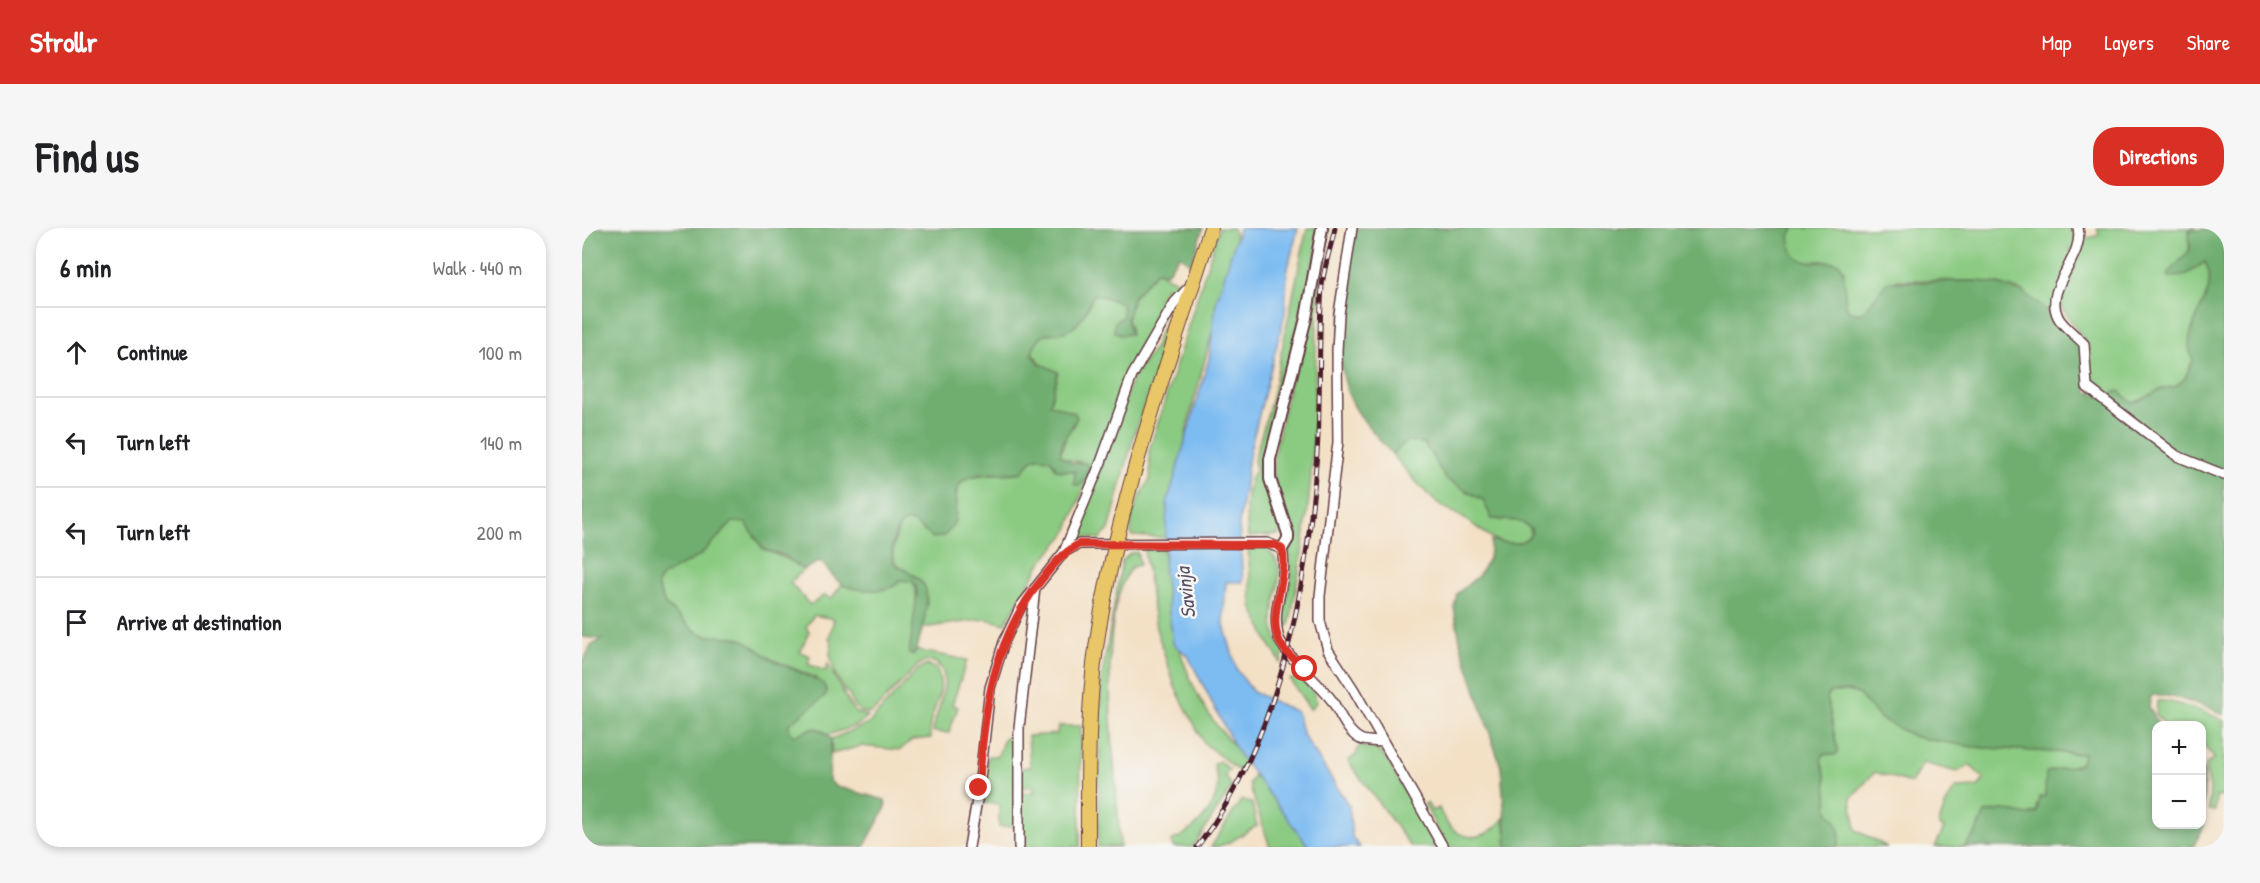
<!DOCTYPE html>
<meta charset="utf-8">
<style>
:root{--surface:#fff;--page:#f6f6f6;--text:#202124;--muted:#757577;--line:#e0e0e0;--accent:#d93025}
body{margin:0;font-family:"Patrick Hand",sans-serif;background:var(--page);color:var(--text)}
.controls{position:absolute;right:18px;bottom:18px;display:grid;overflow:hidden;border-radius:12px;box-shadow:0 3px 9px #0003}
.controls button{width:54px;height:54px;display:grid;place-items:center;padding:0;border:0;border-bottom:2px solid var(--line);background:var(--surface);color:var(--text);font:30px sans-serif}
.stop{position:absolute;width:18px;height:18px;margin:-14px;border:4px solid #d93025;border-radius:50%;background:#fff}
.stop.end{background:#d93025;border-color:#fff;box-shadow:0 2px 6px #0008}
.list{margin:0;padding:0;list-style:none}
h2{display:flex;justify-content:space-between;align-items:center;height:78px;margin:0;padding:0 24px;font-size:26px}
h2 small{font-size:20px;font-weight:400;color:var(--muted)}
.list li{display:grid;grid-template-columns:39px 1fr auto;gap:18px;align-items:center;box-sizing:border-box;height:90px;padding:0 24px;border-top:2px solid var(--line)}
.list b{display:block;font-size:22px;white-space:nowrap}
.list em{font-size:20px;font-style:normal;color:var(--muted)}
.icon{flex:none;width:33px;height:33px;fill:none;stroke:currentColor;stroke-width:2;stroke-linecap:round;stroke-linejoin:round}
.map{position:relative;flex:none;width:1642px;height:619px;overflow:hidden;border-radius:24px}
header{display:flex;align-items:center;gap:36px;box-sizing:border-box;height:84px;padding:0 30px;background:var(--accent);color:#fff}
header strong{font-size:28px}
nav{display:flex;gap:33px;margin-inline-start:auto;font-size:21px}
.intro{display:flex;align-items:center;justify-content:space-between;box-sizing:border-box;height:144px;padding:0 36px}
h1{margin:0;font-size:42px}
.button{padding:15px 27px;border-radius:24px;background:var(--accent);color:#fff;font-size:21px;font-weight:700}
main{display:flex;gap:36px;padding:0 36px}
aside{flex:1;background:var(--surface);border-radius:24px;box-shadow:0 3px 9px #0003}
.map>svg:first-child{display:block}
.green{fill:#8aca81;stroke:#6a7456;stroke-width:1.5}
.forest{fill:#6fae6f;stroke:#5c664d;stroke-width:1.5}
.water{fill:#7dbcf1;stroke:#646e8e;stroke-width:1.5}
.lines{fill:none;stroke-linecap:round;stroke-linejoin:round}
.minor-casing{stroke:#633c42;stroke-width:12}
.tertiary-casing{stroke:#633c42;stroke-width:14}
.primary-casing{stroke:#633c42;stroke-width:16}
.minor{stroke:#fff;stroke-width:9}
.tertiary{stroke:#fff;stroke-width:10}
.primary{stroke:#e9c769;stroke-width:14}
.rail-casing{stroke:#4a1f2b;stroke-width:5}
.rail{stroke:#f6f6f2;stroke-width:3;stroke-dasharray:9;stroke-linecap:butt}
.route{stroke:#d93025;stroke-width:8}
.labels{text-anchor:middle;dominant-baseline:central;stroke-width:5;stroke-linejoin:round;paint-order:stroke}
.water-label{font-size:20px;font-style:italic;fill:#594e66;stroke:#f6f6f2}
</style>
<header>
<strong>Strollr</strong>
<nav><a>Map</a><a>Layers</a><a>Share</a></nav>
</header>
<div class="intro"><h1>Find us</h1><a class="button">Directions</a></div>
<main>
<aside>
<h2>6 min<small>Walk · 440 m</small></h2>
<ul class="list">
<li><svg class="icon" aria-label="ahead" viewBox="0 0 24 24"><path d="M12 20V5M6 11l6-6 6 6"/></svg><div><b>Continue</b></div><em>100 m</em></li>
<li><svg class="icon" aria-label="left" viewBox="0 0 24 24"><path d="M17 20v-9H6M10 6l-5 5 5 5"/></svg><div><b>Turn left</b></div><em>140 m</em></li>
<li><svg class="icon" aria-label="left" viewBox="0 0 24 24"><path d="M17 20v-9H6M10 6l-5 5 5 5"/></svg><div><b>Turn left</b></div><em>200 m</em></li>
<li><svg class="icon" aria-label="arrive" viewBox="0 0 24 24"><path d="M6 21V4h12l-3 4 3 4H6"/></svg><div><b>Arrive at destination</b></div></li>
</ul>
</aside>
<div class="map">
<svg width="1642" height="619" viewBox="0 0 1642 619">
<rect width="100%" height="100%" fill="#f6f6f2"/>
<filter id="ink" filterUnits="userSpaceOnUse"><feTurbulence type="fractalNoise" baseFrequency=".0167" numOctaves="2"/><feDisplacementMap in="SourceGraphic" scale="12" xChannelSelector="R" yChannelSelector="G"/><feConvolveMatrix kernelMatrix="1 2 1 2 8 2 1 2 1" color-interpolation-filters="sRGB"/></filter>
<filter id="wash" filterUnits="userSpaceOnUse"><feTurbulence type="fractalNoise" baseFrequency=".008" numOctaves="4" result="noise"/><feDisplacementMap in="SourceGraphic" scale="24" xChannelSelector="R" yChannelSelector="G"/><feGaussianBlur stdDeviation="1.35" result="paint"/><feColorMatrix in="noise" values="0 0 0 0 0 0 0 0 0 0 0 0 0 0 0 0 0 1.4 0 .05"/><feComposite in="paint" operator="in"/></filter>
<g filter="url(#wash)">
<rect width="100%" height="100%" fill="#f3e0c5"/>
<path class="green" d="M637,0h14l3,13 -48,183 -20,114 -36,-2c-6,-18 10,-43 18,-57 1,-2 -1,-22 -1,-28z
M725,0h13l-8,45 -44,182 14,77 -4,3 -30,2c-2,-21 -5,-49 8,-68l-2,-9 17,-58z
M742,0h5c-16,71 -12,141 -16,213 -2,62 -12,125 -24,185l-6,-2 -1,-11 10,-37 -3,-25 6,-16 -20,-46 -1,-34z
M1212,0h285l-5,20 -5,1 3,4 -16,45 7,28 -40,-34 -25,-8 -19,-3 -82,-1 -33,31 -6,3 -10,-3 -5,-20 1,-21c-4,-2 -9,-7 -12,-8 -21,-6 -38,13 -43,-24z
M1515,0h99l-7,2v24l-20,19 25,-3 11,-8c19,34 -29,64 -12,98l-8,18 -10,9c-21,0 -26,13 -43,16l-13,-12 -20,6 -7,-3 -5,-50 -27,-39 2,-21 22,-48 5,2 10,-3z
M575,43l23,12 -6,9 -8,-5 -7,13 8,5 -42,79 -59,150 -24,27 -37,63 -19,-5 -65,9 6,-24 -6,-22c-22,-17 -34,-14 -25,-45 2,-8 3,-12 10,-16l7,1 12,10 32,-28c-8,-40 45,-26 65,-32 9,-13 13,-17 29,-12l4,8 6,3h14v8l14,-7 -1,-7c-9,-6 -17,-1 -28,-10l7,-22 7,-7 1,-13 -25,-9 1,-12 6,-12 -25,-27 4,-13 9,-6 11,-2 32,-24 6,-15 28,10 1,14 8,13 -4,-10 6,-23z
M594,77l3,2 -45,128 -25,95 -10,9 -14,-2 -6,-4 -2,-5 56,-151 23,-31 2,-10z
M834,212l8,3 22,36 37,21 9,19 27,2 10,4 2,9c-22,23 -44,0 -63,-13 -10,-7 -22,-12 -32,-19 -16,-14 -30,-32 -44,-48l15,-13z
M158,293l7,2c8,10 11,22 23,29 13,6 23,7 33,18l-13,13 20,22 15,-10 6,4 11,-15 40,6 17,-10 13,1c9,11 1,52 -2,66l4,7 2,-4 51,10 -15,45 6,2 -9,26 -16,-1c1,-17 23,-56 3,-69 -7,-4 -12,-1 -18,2l-43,45 -4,3 -10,-1 -8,-7 -4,-11 -4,-3 -10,-17 -5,-20 2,-14 -3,-1 5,-20 -20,-4 -8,12 3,5 -9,20 10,4 -2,8 17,7 3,-7 23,43 5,6 12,3 -10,9 -30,10c-11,-13 -21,-4 -34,1l-5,-6 -1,-6 8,-7 20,-39 -45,-19 -25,-18 -11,-4 -29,-1 -12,-6 -29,-26 -8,-20 5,-8 37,-20 34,-34z
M666,319h16c38,26 -11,63 20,104l-3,12 -13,-21 -16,-36z
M581,321c8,80 20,153 84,209l-7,14 -36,-29 -29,-56 -19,-59 -12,-78z
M555,324l3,13 -8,2c-40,48 -14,216 -12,280h-22l3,-166 21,-120 9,-8z
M345,437l9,3c15,28 -13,47 -5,70l-19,2 -12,10 -39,-4 -29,8 -1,-15 37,-15 50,-55z
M718,448l11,11 6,15 -7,7 -20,-29z
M1266,463l10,3 23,25 34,18 58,10 111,7 -4,10 -43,41v7l-9,3 -25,-5 -18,3 -11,23 -10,11h-29l9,-19 -5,-3c1,-8 11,-32 17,-37l22,-1 6,-8 -14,-14 -13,7 -34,-9 -12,20 -36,-11 -24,26 5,32 31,17h-49c3,-19 -2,-20 -10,-35 -5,-11 -5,-40 -7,-53l3,-5 11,1c7,-20 -17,-43 -5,-63z
M1575,473c12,-2 56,13 67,20v75l-8,1 -1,14 -6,-1 1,-22 -5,-22 9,-8 -12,-16v-17h-37l-9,-11z
M476,498h23l-1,121h-59l-1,-54 14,-1v-5h-14v-19l10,-1 -2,-31 29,-2z
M434,509v89l-17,1v-23l-15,-1 4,-47h10l6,-18z
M777,518l19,4 8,9 51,88h-26l-63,-86 8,-6z
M637,533l11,9 -5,5 7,12 -39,60h-19l-3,-6c22,-9 44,-30 47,-55 0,-8 -4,-15 -4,-23z
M672,547l18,20 37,52h-39l-21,-63z
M659,572l11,3 5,23c-17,8 -28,21 -46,21z
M845,575l5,8 7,-3c12,33 43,39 65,10l3,29h-60l-23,-43z"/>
<path class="forest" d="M0,0h621l-12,36 -12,-9 -12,18 -10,-2 -24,26 -6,23 4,14 -11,1 -6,-4 1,-10 8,-4 -1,-14 -28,-9c-6,12 -11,27 -23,35 -17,11 -31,-6 -39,25l7,9 19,9 -8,32 25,9 2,5 -15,25 -2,12 12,8h15c4,9 0,17 -8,23l-5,-2 1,-13 -18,-1 -6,-10c-16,-5 -20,-1 -29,12 -16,4 -62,-6 -66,21 -3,20 6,25 -12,43l-11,2 -20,-16 -7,-1c-12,6 -16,30 -13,42 9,6 25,12 31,22 8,13 -4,56 -10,69h-5l8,-59 -1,-9 -4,-5 -12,-1c-6,14 -46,11 -57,5 -8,-5 -17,-18 -23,-24l-17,9 -18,-14 -22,-7 -17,-26 -13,-1 -34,34 -37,20 -5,8 8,20 29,26 12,6 29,1 11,4 25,18 52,24 4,9 -3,5 -35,27v6l5,6c18,-7 22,-14 37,3l-2,41 6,6 50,14 1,7 -22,40h-282v-183l9,-18 11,-7 -20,-2z
M774,0h438l-5,10c5,34 25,20 50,25 9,13 3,33 9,48l10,3c13,-6 19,-23 30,-32l91,-1 19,3 25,8 18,14 42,39 4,47 12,5 20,-6 13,12c17,-3 22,-16 43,-16l10,-9 8,-18c-17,-35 31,-64 12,-98l-21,14 -15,1 -1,-3 22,-24 -1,-20 35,-2v487c-11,-7 -62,-24 -73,-19l-2,11 10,18h-3v99h46v-56l2,5v53l-11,21h-229l10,-11 11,-23 18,-3 25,5 9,-2 3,-16h5l1,-25 34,-8 4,-10 -111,-7 -58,-10 -34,-18 -23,-25 -10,-3 -18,1 -3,5 11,55 -3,3 -11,-1 -3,5 5,19 2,33 8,10 4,14 -2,12h-331l-6,-80 -40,-121 -7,-38 3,-14 22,-19 10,-17 2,-18c14,3 39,8 41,-11l-13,-8 -27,-2 -9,-19 -37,-21 -22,-36 -17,-2 -15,13c-12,-14 -25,-28 -35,-43 -32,-50 -10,-128 -1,-183z"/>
<path class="water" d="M657,0h59l-11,44 -2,41 -35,137 -11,74 4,58h-17l-3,40 14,48 16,22 44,20 5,21 47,73 3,31 8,10h-51l-71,-94 -50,-97 -15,-13 -9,-71 3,-69 42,-144 7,-56z"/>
</g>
<g filter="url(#ink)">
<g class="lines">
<defs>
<path id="minor" d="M770,0l-13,86 -2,37 1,91 -18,154v25l8,29 26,40 89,157
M1496,0c7,30 -35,59 -20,89 5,10 19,19 26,27l3,43 90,69 47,19
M482,324l15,-8 188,-1 15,6c7,30 -11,56 -4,86 4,19 42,48 55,67 7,12 14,30 27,37 6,3 16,2 23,3
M387,619l10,-59 11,-100 14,-46 17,-36 43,-54 37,-90 31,-86 43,-74 16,-17
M437,619v-119l16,-140"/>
<path id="tertiary" d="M700,321l6,-10v-5l-18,-55v-20l36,-141 16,-90"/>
<path id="primary" d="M506,619c0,-66 -1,-134 8,-199 20,-144 71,-282 115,-420"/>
</defs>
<use href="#minor" class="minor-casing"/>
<use href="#tertiary" class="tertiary-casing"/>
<use href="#primary" class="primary-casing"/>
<use href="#minor" class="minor"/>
<use href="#tertiary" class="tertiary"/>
<use href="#primary" class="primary"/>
<defs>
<path id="rail" d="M615,619c84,-109 110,-259 120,-394 4,-55 1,-112 5,-167 2,-19 9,-39 13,-58"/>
</defs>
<use href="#rail" class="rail-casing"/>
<use href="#rail" class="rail"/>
</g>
</g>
<g class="lines" filter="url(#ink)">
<path class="route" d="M397,560c4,-75 14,-150 64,-210 11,-14 20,-25 36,-34l197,1 6,4c8,31 -20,72 2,100 6,7 14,13 21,20"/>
</g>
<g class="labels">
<g class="water-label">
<text transform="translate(603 365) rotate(-97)">Savinja</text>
</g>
</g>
</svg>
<div class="controls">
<button>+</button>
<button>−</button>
</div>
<div class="stop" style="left:723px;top:441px"></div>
<div class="stop end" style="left:397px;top:560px"></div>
</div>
</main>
